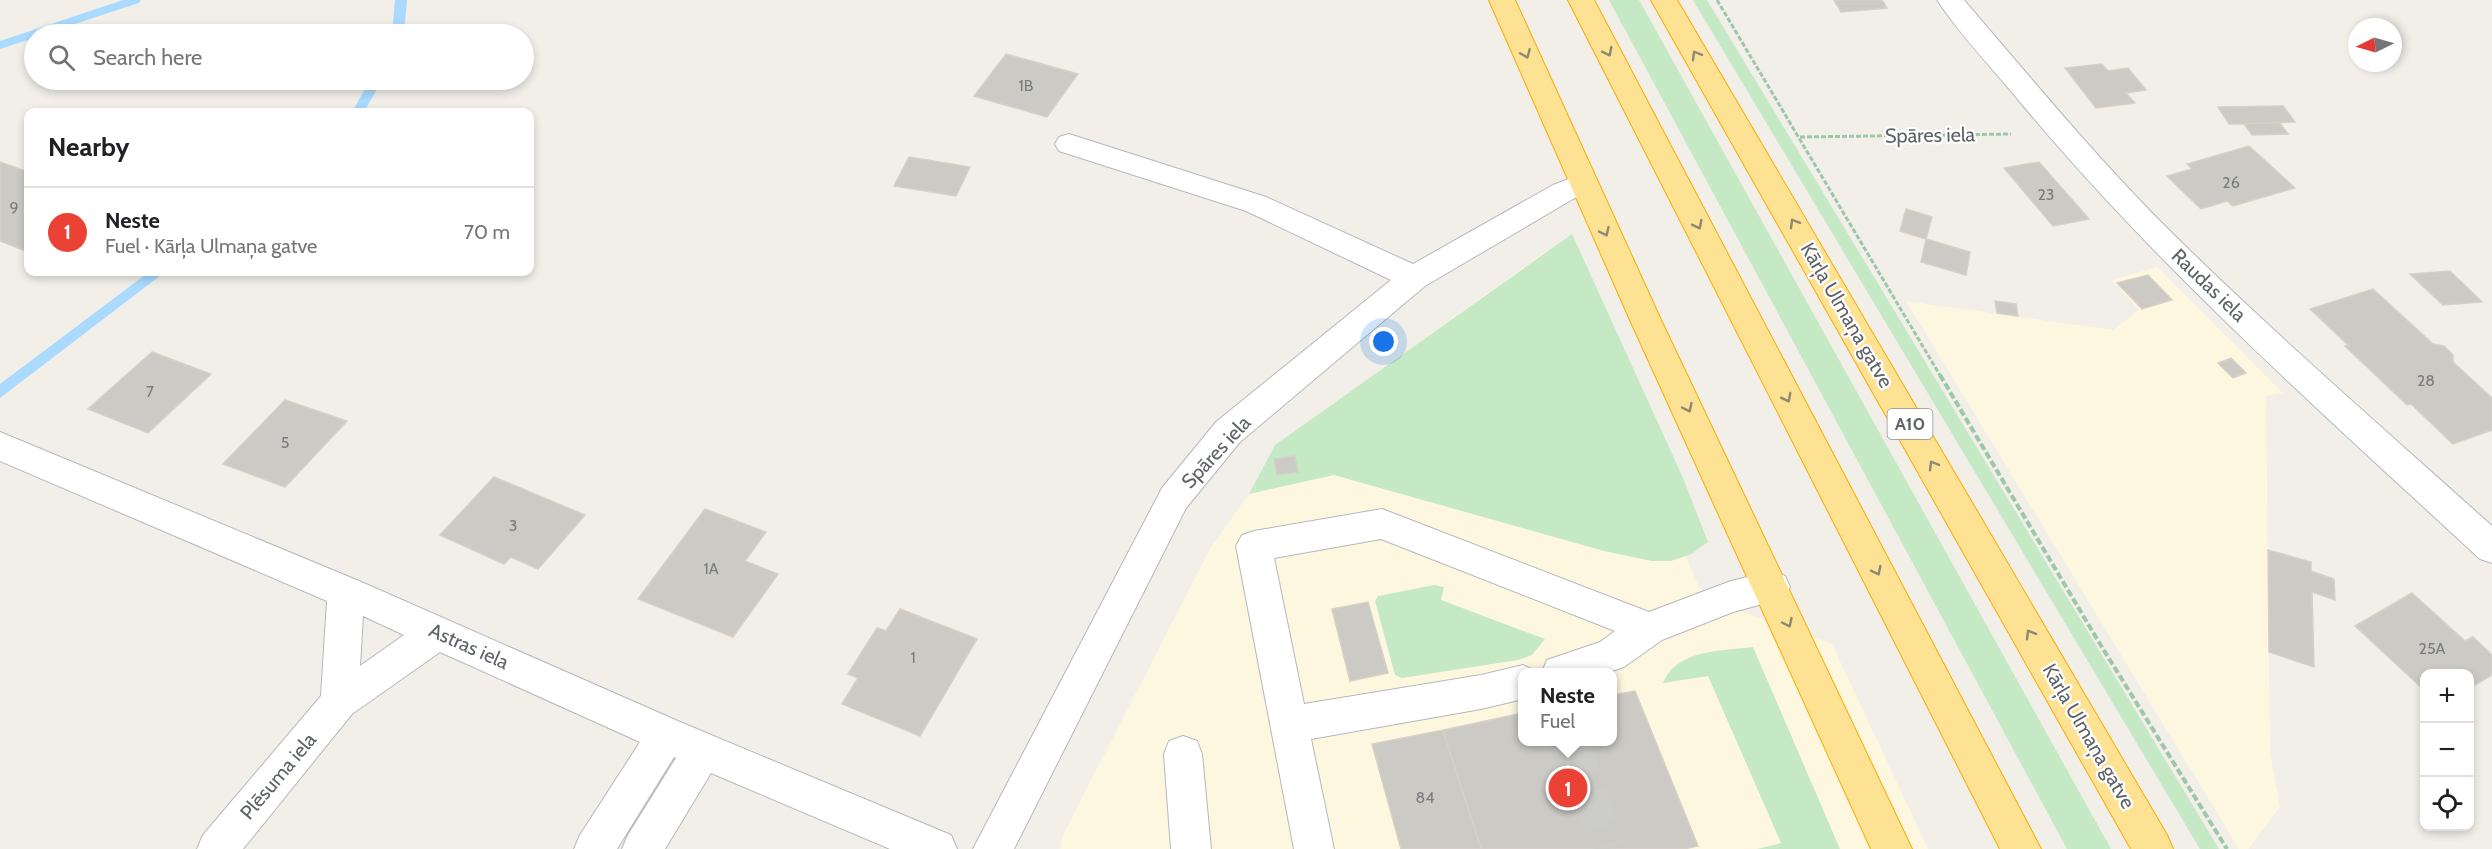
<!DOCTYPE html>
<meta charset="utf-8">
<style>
:root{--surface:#fff;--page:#f6f6f6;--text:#202124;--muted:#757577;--line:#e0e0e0;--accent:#ea4335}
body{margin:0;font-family:Cabin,sans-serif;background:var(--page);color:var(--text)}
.controls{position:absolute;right:18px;bottom:18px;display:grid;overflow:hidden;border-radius:12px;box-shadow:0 3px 9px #0003}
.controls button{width:54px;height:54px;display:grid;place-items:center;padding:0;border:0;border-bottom:2px solid var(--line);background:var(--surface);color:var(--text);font:30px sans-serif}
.compass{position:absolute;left:2348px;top:18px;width:54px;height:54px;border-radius:50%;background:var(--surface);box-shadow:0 3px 9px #0003;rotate:265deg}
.you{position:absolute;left:1384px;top:342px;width:21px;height:21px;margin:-15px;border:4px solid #fff;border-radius:50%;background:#1a73e8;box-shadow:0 0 0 9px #1a73e833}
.badge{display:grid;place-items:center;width:39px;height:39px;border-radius:50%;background:var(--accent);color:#fff;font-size:20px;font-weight:700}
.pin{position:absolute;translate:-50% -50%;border:3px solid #fff;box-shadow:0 2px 6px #0006}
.popup{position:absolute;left:1518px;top:668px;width:99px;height:78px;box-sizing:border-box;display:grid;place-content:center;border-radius:12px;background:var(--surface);filter:drop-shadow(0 2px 4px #0005);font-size:20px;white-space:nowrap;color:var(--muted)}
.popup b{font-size:22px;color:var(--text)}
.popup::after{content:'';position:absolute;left:50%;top:100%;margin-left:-12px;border:12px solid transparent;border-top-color:var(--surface)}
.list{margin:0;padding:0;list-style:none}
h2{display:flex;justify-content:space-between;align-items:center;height:78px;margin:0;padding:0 24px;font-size:26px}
h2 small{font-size:20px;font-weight:400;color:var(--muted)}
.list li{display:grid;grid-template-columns:39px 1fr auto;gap:18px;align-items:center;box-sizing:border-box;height:90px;padding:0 24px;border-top:2px solid var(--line)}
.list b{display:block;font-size:22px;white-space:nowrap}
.list p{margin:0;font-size:20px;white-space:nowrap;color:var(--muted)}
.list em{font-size:20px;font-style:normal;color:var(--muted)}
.icon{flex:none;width:33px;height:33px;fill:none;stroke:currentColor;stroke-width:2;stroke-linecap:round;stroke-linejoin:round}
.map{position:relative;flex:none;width:2492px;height:849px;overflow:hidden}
.search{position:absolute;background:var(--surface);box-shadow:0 3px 9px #0003;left:24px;top:24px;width:510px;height:66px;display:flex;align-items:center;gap:15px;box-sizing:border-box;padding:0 21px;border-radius:33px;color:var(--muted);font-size:22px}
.panel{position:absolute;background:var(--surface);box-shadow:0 3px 9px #0003;left:24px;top:108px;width:510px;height:168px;border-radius:12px}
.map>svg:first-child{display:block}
.commercial{fill:#fef7e0;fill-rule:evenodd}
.green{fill:#c5e8c5}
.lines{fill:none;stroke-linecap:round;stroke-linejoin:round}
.stream{fill:#aadaff;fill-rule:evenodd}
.building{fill:#cccac5;stroke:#d6d1c6;stroke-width:1.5}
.minor-tunnel{stroke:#ccccc8;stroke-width:36;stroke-dasharray:36 18;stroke-linecap:butt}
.minor-casing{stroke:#b5b8bc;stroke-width:2}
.highway-casing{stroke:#f9ab00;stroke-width:2}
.path-far1{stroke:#9cc7a9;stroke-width:3;stroke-dasharray:5 2;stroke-linecap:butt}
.path{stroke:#9cc7a9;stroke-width:4;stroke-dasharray:7 3;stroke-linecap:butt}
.minor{fill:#fff;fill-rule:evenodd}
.highway{fill:#fde293;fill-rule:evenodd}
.oneway{stroke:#8e8975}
.labels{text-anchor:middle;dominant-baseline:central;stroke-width:4.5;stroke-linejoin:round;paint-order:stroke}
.number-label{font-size:16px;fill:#7a7d7f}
.shield{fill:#fff;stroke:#8f9295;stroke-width:1.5}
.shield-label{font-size:18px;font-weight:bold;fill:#5f6368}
.street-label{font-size:20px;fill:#5f6368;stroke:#fff}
</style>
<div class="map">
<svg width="2492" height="849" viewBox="0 0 2492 849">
<rect width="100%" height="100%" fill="#f1efe8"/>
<path class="commercial" d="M1548,250l156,348 128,46 96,205h-868l2,-12 149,-290 38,-53 26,-49zM1523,672h90v70h-90z
M2157,267l126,126 -17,3 4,357 10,54 -32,42h-9l-333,-548 207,29 26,-20 -27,-30z"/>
<path class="green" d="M1609,0h30l472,849h-44z
M1693,0h14l512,849h-19z
M1572,234l111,244 25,64 -17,12 -20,7h-19l-48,-10 -270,-76 -85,19 26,-49z
M1434,585l10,2 -3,13 104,39 -13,16 -14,5 -116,18 -7,-3 -20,-74 3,-5z
M1753,647l87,202h-83l24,-6 -73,-167 -45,7c13,-34 59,-32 90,-36z"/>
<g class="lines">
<path class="stream" d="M123,0h18l-2,3 -95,31h-10v4l-34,11v-8z
M395,0h12l-3,34h-12z
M370,80h12l-18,32h-12z
M149,272h16l-165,126v-14z"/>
</g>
<path class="building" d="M1834,0h48l5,8 -46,4z
M1006,54l72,20 -31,43 -73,-21z
M2102,64l6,7 20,-3 18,22 -20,3 9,10 -39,5 -31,-40z
M2283,106l12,16 -66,2 -11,-17z
M2279,122l9,12 -36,1 -8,-11z
M2249,146l46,42 -62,18 -6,-5 -26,8 -34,-33 25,-7 -5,-5z
M909,157l61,10 -14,29 -62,-10z
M0,162l28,10v80l-28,-11z
M2039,162l50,57 -36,7 -49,-58z
M1906,209l26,8 -6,22 -26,-8z
M1926,239l44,13 -4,23 -45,-13z
M2450,271l32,31 -39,3 -33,-31z
M2148,275l24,25 -30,9 -25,-26z
M2373,289l60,55 11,2 9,9v7l39,36v32l-39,14 -42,-40 -4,1 -62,-59 3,-1 -38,-36z
M1995,301l21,3 2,12 -21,-3z
M152,352l59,22 -63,59 -60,-24z
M2231,358l15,15 -13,5 -15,-15z
M285,400l62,21 -62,66 -62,-23z
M1295,456l3,16 -21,3 -3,-16z
M494,477l91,38 -47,54 -27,-12 -7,7 -64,-29z
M705,509l61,23 -21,29 33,13 -45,63 -95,-38z
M2268,550l43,12v9l23,8 1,21 -23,-8 2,75 -45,-15z
M2412,593l53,48 8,-4 19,18v20l-22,13v-14h-46v16l-69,-64z
M1368,602l20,71 -38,8 -18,-72z
M900,609l77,30 -57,97 -78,-32 16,-26 -10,-4 29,-46 9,3z
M1635,691l63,155 -14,3h-203l-38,-119 80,-17v29h90v-47z
M1443,730l38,119h-80l-29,-105z"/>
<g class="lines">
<path class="minor-tunnel" d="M1571,742l38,107"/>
<defs>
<path id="minor" d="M1937,0h27c66,77 131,156 203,228 104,103 216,200 325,298v37l-12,-4c-159,-147 -322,-291 -460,-457 -27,-33 -59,-66 -83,-102z
M1069,134l197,63 147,67 140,-79 29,-11 10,3 4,7 -4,7 -19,8 -148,87 -185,156 -54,66 -172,341h-41l189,-361 54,-66 175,-142 -145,-69 -187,-60 -4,-7 4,-7z
M0,432l359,149 321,141 271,113 6,14h-67l-179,-76 -46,76h-43l6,-14 48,-77 -2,-1 -57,92h-43l6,-14 60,-93 -200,-90 -88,62 -109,135h-46l6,-14 118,-139 6,-95 -327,-140zM363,616l41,19 -44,31z
M1382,509l267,103 82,-31 41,-10 13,5 5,11 -5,11 -52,14 -71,28 -38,27 -15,5h-67l5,-12 53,-18 15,-11 -234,-92 -107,19 30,146 177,-29 42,-10 14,7h-14v27l-42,10 -170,30 23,110h-40l-58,-303 6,-11 12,-4z
M1183,736l14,5 5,13 9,95h-40l-7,-95 5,-13z"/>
<path id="highway" d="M1489,0h26l146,320 251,529h-41l-241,-529z
M1568,0h26l447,849h-41z
M1651,0h26l490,835 6,14h-42z"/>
</defs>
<use href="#minor" class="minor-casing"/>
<use href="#highway" class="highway-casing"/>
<path class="path-far1" d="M1717,0l224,377
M1800,137l211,-3"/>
<path class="path" d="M1940,375l160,269 127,205"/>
<use href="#minor" class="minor"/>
<use href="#highway" class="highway"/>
</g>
<defs><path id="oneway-chevron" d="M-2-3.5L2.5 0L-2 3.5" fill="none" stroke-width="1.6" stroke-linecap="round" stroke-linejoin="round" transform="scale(1.5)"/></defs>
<g class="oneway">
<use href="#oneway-chevron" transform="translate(1608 52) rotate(63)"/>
<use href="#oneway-chevron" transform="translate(1526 54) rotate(67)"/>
<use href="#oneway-chevron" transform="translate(1696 55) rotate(-120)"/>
<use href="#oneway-chevron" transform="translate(1794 223) rotate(-120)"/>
<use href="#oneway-chevron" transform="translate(1698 225) rotate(63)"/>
<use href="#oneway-chevron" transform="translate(1605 232) rotate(65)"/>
<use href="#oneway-chevron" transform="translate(1787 398) rotate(63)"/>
<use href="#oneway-chevron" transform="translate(1688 408) rotate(65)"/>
<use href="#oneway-chevron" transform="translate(1933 465) rotate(-120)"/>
<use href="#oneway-chevron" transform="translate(1877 571) rotate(63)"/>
<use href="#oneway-chevron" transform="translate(1788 623) rotate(65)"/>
<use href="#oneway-chevron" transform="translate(2030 634) rotate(-120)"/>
</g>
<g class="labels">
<g class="number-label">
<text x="1026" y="85">1B</text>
<text x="2231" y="182">26</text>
<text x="2046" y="194">23</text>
<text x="14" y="207">9</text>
<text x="2426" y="380">28</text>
<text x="150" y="391">7</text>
<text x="285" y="442">5</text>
<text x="513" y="525">3</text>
<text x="711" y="568">1A</text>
<text x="2432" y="648">25A</text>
<text x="913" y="657">1</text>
<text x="1425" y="797">84</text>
</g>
<rect class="shield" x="1887.5" y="409" width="45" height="30" rx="4.5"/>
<g class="shield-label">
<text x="1910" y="424">A10</text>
</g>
<g class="street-label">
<text transform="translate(1930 135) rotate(-1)">Spāres iela</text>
<text transform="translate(2209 285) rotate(44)">Raudas iela</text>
<text transform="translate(1847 315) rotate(60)">Kārļa Ulmaņa gatve</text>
<text transform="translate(1216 452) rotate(-47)">Spāres iela</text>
<text transform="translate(469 646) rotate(24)">Astras iela</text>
<text transform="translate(2089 736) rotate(60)">Kārļa Ulmaņa gatve</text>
<text transform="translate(278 776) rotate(-50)">Plēsuma iela</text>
</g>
</g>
</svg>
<div class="controls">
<button>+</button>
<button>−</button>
<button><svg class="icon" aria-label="locate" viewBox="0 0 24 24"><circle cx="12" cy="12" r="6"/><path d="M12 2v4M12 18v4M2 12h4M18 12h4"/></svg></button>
</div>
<svg class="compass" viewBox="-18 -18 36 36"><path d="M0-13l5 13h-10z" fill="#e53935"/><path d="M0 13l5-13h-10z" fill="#757577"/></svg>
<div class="you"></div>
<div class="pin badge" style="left:1568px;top:788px">1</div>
<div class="popup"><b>Neste</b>Fuel</div>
<div class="search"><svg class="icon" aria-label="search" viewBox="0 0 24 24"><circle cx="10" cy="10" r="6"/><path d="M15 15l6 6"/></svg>Search here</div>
<section class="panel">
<h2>Nearby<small></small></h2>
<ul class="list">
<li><span class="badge">1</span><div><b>Neste</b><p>Fuel · Kārļa Ulmaņa gatve</p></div><em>70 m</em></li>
</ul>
</section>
</div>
